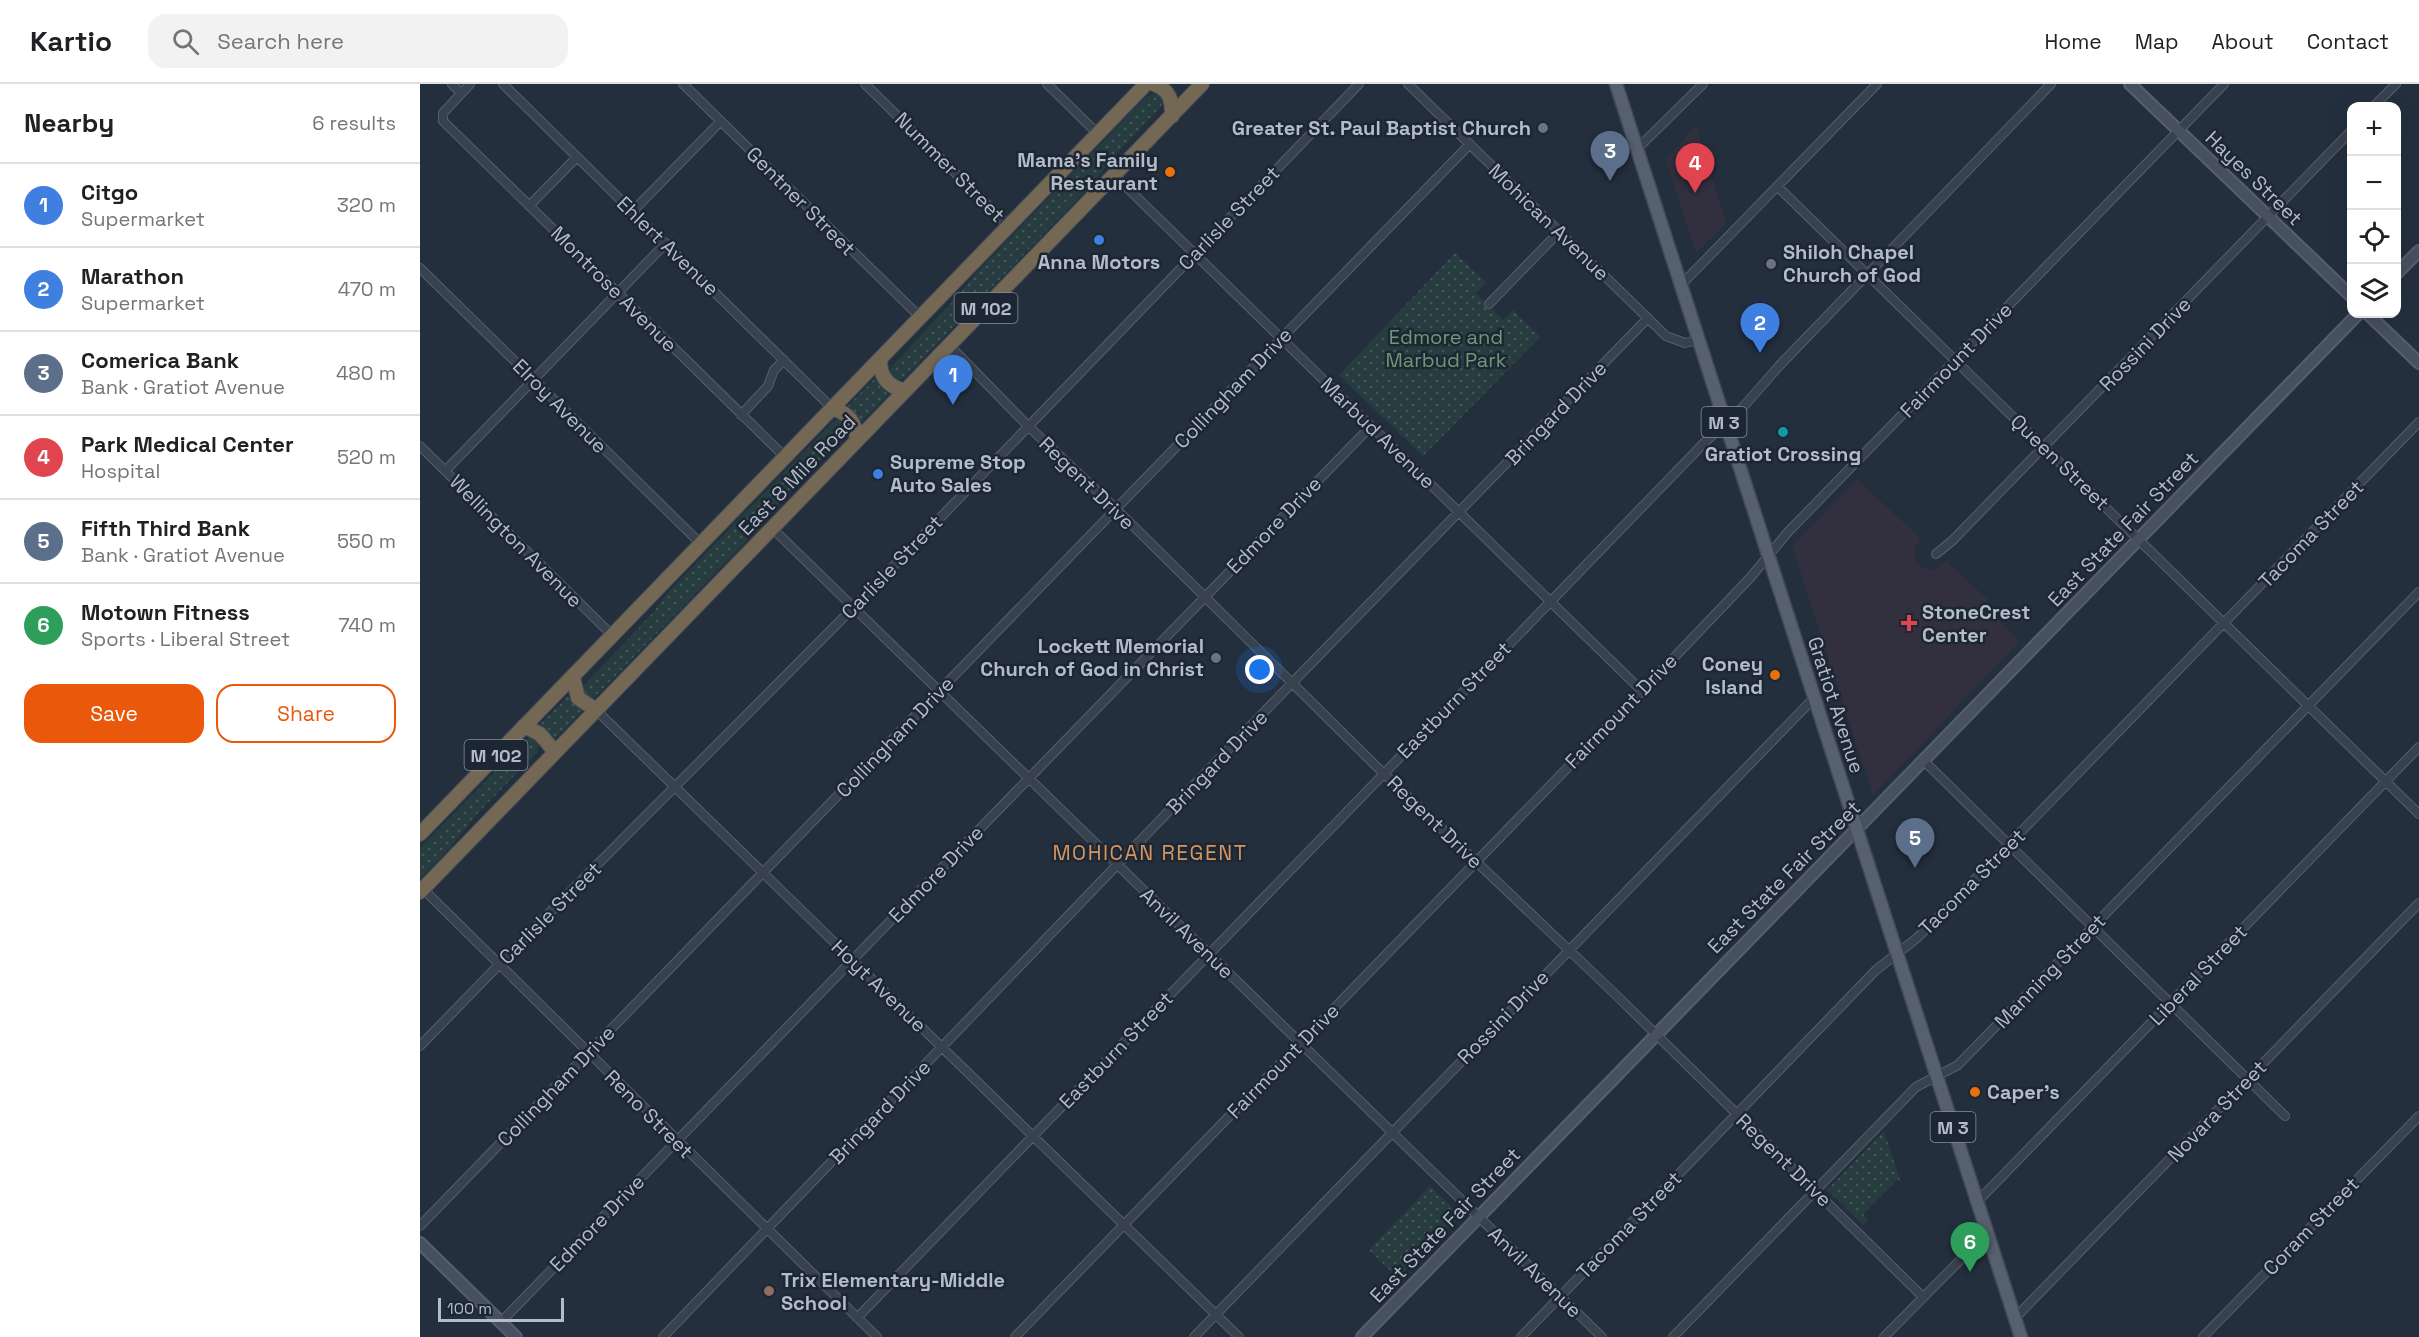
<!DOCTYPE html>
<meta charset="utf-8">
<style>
:root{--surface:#fff;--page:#f2f2f2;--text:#202124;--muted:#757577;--line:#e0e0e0;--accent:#ea580c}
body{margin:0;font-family:"Space Grotesk",sans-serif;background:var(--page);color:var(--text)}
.controls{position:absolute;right:18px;top:18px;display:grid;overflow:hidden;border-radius:12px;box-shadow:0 6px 24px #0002}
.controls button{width:54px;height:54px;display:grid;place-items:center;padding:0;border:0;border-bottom:2px solid var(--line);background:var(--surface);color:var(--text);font:30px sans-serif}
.scale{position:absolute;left:18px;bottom:15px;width:126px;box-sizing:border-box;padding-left:6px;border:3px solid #b4bcc9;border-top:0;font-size:16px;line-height:21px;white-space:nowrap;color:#b4bcc9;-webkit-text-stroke:4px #1d2633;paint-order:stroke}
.you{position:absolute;left:840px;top:586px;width:21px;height:21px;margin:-15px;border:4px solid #fff;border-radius:50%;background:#1a73e8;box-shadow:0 0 0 9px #1a73e833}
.badge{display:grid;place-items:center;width:39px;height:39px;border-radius:50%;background:var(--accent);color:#fff;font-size:20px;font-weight:700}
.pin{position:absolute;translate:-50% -50px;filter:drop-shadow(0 2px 3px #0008)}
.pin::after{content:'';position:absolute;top:32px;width:21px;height:18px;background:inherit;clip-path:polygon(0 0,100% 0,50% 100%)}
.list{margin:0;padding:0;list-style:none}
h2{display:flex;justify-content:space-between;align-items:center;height:78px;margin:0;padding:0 24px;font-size:26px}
h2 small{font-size:20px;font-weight:400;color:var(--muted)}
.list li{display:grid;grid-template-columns:39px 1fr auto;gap:18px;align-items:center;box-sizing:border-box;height:84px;padding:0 24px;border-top:2px solid var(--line)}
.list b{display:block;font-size:22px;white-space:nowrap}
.list p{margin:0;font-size:20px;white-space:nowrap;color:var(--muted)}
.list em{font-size:20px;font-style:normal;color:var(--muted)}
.actions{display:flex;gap:12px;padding:18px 24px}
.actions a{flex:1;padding:14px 0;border:2px solid var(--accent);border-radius:18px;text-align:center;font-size:21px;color:var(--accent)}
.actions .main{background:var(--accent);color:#fff}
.icon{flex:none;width:33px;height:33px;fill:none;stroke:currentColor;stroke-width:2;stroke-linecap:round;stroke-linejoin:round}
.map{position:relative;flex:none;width:1999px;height:1253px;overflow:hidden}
header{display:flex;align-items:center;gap:36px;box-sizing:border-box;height:84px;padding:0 30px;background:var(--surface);border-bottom:2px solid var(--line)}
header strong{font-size:28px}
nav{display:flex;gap:33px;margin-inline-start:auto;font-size:21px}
.search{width:420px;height:54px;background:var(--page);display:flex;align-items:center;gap:15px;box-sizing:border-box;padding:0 21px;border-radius:18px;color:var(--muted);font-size:22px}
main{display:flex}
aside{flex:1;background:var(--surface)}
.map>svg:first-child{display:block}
.medical{fill:#32303f}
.grass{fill:url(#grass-dots)}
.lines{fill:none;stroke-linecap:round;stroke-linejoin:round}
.street-casing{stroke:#565f6c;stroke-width:10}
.secondary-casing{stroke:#565f6c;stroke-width:14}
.primary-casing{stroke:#414a57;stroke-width:15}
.highway-casing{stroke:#434c59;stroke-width:16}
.street{stroke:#38414e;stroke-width:8}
.secondary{stroke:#465061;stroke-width:10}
.primary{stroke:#56606e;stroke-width:12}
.highway{stroke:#746855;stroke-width:14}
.worship-dot{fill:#6b7280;stroke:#1d2633;stroke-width:2}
.food-dot{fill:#e8710a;stroke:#1d2633;stroke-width:2}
.shop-dot{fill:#3f7fe0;stroke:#1d2633;stroke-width:2}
.culture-dot{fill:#0f9aa8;stroke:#1d2633;stroke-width:2}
.health-dot{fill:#e0444e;stroke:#1d2633;stroke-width:2}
.education-dot{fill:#8d6e63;stroke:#1d2633;stroke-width:2}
.labels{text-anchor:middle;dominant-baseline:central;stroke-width:5;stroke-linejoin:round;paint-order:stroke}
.shield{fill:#1d2633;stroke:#878f9c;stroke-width:1.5}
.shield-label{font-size:18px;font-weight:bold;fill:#b4bcc9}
.poi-label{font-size:20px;font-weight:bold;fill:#b4bcc9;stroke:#1d2633;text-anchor:start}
.street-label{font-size:20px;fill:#b4bcc9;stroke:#1d2633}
.park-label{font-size:20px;fill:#6b9a76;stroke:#1d2633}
.neighbourhood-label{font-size:21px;letter-spacing:1.5px;fill:#d59563;stroke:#1d2633}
</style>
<header>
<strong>Kartio</strong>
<div class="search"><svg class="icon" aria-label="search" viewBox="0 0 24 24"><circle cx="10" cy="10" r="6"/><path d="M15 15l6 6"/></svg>Search here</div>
<nav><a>Home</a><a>Map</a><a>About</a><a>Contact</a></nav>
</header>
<main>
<aside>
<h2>Nearby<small>6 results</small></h2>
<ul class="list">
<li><span class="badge" style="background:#3f7fe0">1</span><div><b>Citgo</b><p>Supermarket</p></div><em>320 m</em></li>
<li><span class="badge" style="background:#3f7fe0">2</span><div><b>Marathon</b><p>Supermarket</p></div><em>470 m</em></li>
<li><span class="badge" style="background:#5c6f8a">3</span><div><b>Comerica Bank</b><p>Bank · Gratiot Avenue</p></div><em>480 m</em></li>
<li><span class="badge" style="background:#e0444e">4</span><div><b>Park Medical Center</b><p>Hospital</p></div><em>520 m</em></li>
<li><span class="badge" style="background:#5c6f8a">5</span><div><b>Fifth Third Bank</b><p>Bank · Gratiot Avenue</p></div><em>550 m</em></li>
<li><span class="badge" style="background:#2e9e5b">6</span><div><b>Motown Fitness</b><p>Sports · Liberal Street</p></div><em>740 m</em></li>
</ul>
<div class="actions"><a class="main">Save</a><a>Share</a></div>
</aside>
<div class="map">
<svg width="1999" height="1253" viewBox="0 0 1999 1253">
<defs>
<pattern id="grass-dots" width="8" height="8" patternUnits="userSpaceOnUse" patternTransform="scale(1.5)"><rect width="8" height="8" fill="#263c3f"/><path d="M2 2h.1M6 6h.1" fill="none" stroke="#435659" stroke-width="1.8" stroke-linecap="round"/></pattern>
</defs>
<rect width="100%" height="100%" fill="#242f3e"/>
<path class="medical" d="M1276,42l30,97 -30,30 -30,-94z
M1437,395l64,60 -7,10 1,11 3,4 8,5 7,1 14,-9 41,39 -4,6 36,35 -147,154 -81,-249z"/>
<path class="grass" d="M734,9l6,2 3,5 -2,7 -48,50 -17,23 -192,198 -8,4 -7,-7 2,-8 67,-71 16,-21 171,-177z
M1035,169l31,29 -10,11 27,27 10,-10 27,27 -117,119 -84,-81z
M455,294l6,9 8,7 -29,29 -5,-9 -8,-7z
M418,335l7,4 2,4 -2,7 -65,67 -20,26 -165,170h-10l-3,-7 2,-5 67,-70 17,-23 164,-169z
M148,612l14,15 -29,30 -4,-8 -10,-8z
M109,653l7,2 3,4 -2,9 -61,63 -26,33 -30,31v-31z
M1464,1047l17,52 -3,-4 -35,35 5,6 -5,5 -36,-35z
M1010,1102l29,28 -61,64 -29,-28z"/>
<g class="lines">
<defs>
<path id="street" d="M32,0l9,9
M50,0l-27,29v8l342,336
M83,0l329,324
M263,0l237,233
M445,0l144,142
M627,0l51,50
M988,0l258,252 19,7 13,-3
M1954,22l22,-22
M1217,65l66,-65
M694,91l528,516
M1357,102l642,628
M109,122l48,-49
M213,127l88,-90
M0,184l281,276
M1260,202l197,-202
M1069,220l70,-72
M529,261l79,81 88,83 260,257 239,228 308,303
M321,331l27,-29 6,-16 10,-10
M0,362l192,189
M25,387l221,-228
M352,444l830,809
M1516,470l16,-13 400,-411
M176,626l643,627
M1504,677l361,355
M3,805l454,448
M0,962l135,-139 299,-300 505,-523
M1557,1118l442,-455
M0,1142l1050,-1082
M437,1234l848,-876 39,-36 35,-40 272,-282
M1595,1234l404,-415
M81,1238l870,-896
M243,1253l629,-654 356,-365
M595,1253l627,-646 108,-113 38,-46 436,-448
M774,1253l620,-639
M1101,1253l355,-367 41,-32 27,-27 475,-489
M1253,1253l243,-250 42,-22 461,-473
M1464,1253l103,-104
M1783,1253l216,-221"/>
<path id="secondary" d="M1710,0l222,213
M1976,190l23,-23
M1948,230l51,49
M0,1159l96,94
M942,1253l996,-1023"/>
<path id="primary" d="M1196,0l405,1253"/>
<path id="highway" d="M734,0c16,6 18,16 18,32
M460,275c0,18 7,27 25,32
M412,324c18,6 23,14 25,32
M153,593l5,21 18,12
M104,642l16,8 15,18
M0,750l726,-750
M0,808l782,-808"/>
</defs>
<use href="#street" class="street-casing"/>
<use href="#secondary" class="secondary-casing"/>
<use href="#primary" class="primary-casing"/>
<use href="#highway" class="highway-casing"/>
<use href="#street" class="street"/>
<use href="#secondary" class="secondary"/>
<use href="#primary" class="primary"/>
<use href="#highway" class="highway"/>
</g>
<g class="worship-dot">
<circle cx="1123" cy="44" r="6"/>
<circle cx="1351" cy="180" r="6"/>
<circle cx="796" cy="574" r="6"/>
</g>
<g class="food-dot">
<circle cx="750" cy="88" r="6"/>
<circle cx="1355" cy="591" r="6"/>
<circle cx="1555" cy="1008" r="6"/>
</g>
<g class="shop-dot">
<circle cx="679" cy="156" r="6"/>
<circle cx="458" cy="390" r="6"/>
</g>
<circle class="culture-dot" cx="1363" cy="348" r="6"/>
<path class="health-dot" d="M1486 530h6v6h6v6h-6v6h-6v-6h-6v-6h6z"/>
<circle class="education-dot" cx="349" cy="1207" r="6"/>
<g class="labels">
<g class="shield">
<rect x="534.5" y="209" width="63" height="30" rx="4.5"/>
<rect x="1281.5" y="323" width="45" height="30" rx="4.5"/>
<rect x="44.5" y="656" width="63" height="30" rx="4.5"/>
<rect x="1510.5" y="1028" width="45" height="30" rx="4.5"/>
</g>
<g class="shield-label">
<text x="566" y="224">M 102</text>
<text x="1304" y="338">M 3</text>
<text x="76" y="671">M 102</text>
<text x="1533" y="1043">M 3</text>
</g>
<g class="poi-label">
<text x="1111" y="44" text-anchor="end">Greater St. Paul Baptist Church</text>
<text x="738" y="76" text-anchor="end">Mama's Family<tspan x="738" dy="23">Restaurant</tspan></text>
<text x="1363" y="168">Shiloh Chapel<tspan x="1363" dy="23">Church of God</tspan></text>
<text x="679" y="178" text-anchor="middle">Anna Motors</text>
<text x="1363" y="370" text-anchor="middle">Gratiot Crossing</text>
<text x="470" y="378">Supreme Stop<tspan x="470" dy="23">Auto Sales</tspan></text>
<text x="1502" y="528">StoneCrest<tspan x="1502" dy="23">Center</tspan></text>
<text x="784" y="562" text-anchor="end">Lockett Memorial<tspan x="784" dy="23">Church of God in Christ</tspan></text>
<text x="1343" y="580" text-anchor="end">Coney<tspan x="1343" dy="23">Island</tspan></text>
<text x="1567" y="1008">Caper's</text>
<text x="361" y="1196">Trix Elementary-Middle<tspan x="361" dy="23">School</tspan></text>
</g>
<g class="street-label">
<text transform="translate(530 83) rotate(45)">Nummer Street</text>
<text transform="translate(1834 94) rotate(44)">Hayes Street</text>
<text transform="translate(381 117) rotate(45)">Gentner Street</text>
<text transform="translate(809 134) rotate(-46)">Carlisle Street</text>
<text transform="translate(1129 138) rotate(44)">Mohican Avenue</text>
<text transform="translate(248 162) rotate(44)">Ehlert Avenue</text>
<text transform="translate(194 205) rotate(45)">Montrose Avenue</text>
<text transform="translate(1725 260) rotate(-46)">Rossini Drive</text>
<text transform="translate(1536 276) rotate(-46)">Fairmount Drive</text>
<text transform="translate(813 304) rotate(-46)">Collingham Drive</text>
<text transform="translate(140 322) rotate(45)">Elroy Avenue</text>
<text transform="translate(1136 329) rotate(-46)">Bringard Drive</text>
<text transform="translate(958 349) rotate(44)">Marbud Avenue</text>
<text transform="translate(1640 378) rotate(44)">Queen Street</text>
<text transform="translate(377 391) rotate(-46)">East 8 Mile Road</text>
<text transform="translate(667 399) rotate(44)">Regent Drive</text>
<text transform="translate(854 441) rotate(-46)">Edmore Drive</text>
<text transform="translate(1703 445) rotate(-46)">East State Fair Street</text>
<text transform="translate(1891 450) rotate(-46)">Tacoma Street</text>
<text transform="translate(96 457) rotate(45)">Wellington Avenue</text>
<text transform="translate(472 483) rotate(-46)">Carlisle Street</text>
<text transform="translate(1034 616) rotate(-46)">Eastburn Street</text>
<text transform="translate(1416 621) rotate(72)">Gratiot Avenue</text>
<text transform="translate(1201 627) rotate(-46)">Fairmount Drive</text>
<text transform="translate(475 653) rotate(-46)">Collingham Drive</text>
<text transform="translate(797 678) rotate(-46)">Bringard Drive</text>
<text transform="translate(1015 738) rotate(44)">Regent Drive</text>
<text transform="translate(516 790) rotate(-46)">Edmore Drive</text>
<text transform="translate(1364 793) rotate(-45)">East State Fair Street</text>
<text transform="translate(1552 798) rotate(-45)">Tacoma Street</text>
<text transform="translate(130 829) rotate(-45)">Carlisle Street</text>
<text transform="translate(767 849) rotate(44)">Anvil Avenue</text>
<text transform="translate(1630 887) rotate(-46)">Manning Street</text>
<text transform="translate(1778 891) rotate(-46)">Liberal Street</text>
<text transform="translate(459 902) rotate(44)">Hoyt Avenue</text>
<text transform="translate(1083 933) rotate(-46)">Rossini Drive</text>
<text transform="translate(696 966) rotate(-46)">Eastburn Street</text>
<text transform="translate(863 977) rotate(-46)">Fairmount Drive</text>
<text transform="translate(136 1002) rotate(-46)">Collingham Drive</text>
<text transform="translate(1797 1027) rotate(-46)">Novara Street</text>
<text transform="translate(460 1028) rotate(-46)">Bringard Drive</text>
<text transform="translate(229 1030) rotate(45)">Reno Street</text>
<text transform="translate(1364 1076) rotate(44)">Regent Drive</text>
<text transform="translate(177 1139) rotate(-46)">Edmore Drive</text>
<text transform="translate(1025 1141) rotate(-46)">East State Fair Street</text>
<text transform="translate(1209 1141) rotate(-46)">Tacoma Street</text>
<text transform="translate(1891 1142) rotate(-46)">Coram Street</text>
<text transform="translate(1115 1188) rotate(44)">Anvil Avenue</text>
</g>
<g class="park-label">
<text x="1026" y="253">Edmore and<tspan x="1026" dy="23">Marbud Park</tspan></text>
</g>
<g class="neighbourhood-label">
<text x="730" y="768">MOHICAN REGENT</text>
</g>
</g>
</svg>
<div class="controls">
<button>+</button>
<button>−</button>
<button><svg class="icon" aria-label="locate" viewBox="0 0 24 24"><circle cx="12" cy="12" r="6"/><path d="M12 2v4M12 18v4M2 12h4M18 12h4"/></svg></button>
<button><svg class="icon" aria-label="layers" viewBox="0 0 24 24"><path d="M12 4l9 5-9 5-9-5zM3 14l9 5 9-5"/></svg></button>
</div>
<div class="scale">100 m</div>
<div class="you"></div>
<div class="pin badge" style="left:533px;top:321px;background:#3f7fe0">1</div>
<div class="pin badge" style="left:1340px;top:269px;background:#3f7fe0">2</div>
<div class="pin badge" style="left:1190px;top:97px;background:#5c6f8a">3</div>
<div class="pin badge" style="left:1275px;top:109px;background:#e0444e">4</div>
<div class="pin badge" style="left:1495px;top:784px;background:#5c6f8a">5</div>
<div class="pin badge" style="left:1550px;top:1188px;background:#2e9e5b">6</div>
</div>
</main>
